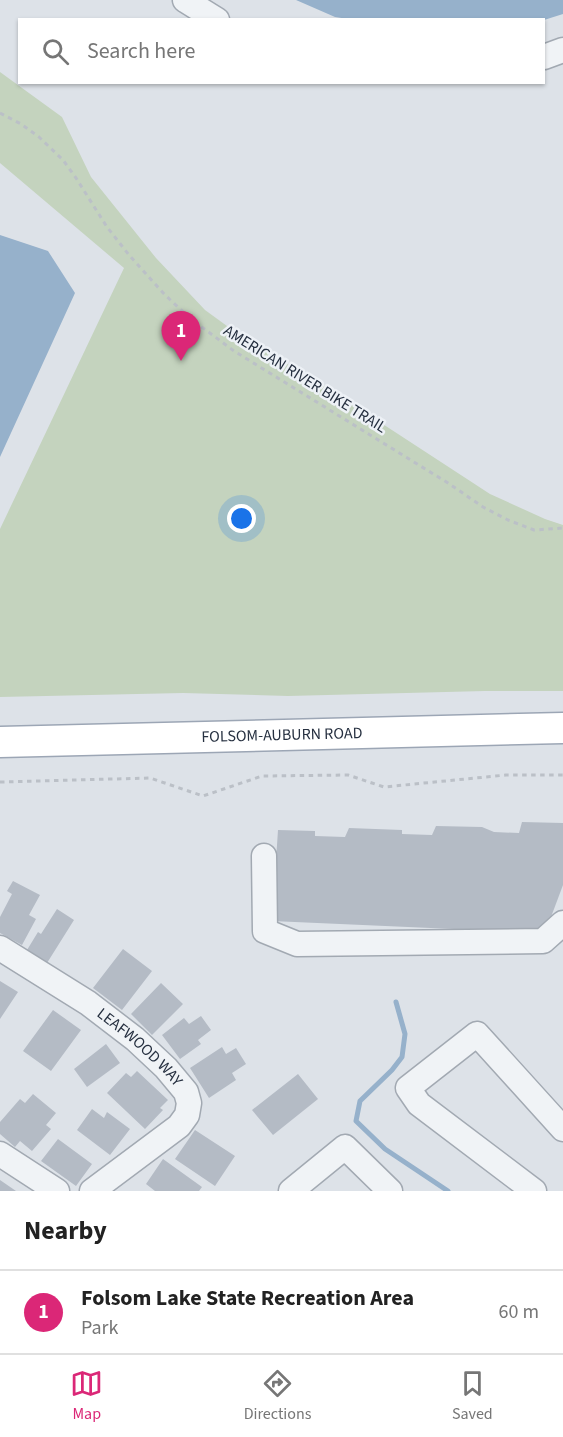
<!DOCTYPE html>
<style>
:root{--surface:#fff;--page:#f2f2f2;--text:#222;--muted:#767676;--line:#e0e0e0;--accent:#db2777}
body{margin:0;font-family:"Source Sans 3",sans-serif;background:var(--page);color:var(--text)}
.you{position:absolute;left:242px;top:519px;width:21px;height:21px;margin:-15px;border:4px solid #fff;border-radius:50%;background:#1a73e8;box-shadow:0 0 0 9px #1a73e833}
.badge{display:grid;place-items:center;width:39px;height:39px;border-radius:50%;background:var(--accent);color:#fff;font-size:20px;font-weight:700}
.pin{position:absolute;translate:-50% -50px;filter:drop-shadow(0 2px 3px #0008)}
.pin::after{content:'';position:absolute;top:32px;width:21px;height:18px;background:inherit;clip-path:polygon(0 0,100% 0,50% 100%)}
.list{margin:0;padding:0;list-style:none}
h2{display:flex;justify-content:space-between;align-items:center;height:78px;margin:0;padding:0 24px;font-size:26px}
h2 small{font-size:20px;font-weight:400;color:var(--muted)}
.list li{display:grid;grid-template-columns:39px 1fr auto;gap:18px;align-items:center;box-sizing:border-box;height:84px;padding:0 24px;border-top:2px solid var(--line)}
.list b{display:block;font-size:22px;white-space:nowrap}
.list p{margin:0;font-size:20px;white-space:nowrap;color:var(--muted)}
.list em{font-size:20px;font-style:normal;color:var(--muted)}
.icon{flex:none;width:33px;height:33px;fill:none;stroke:currentColor;stroke-width:2;stroke-linecap:round;stroke-linejoin:round}
.map{position:relative;flex:none;width:563px;height:1191px;overflow:hidden}
.search{position:absolute;background:var(--surface);box-shadow:0 2px 4px #0004;left:18px;right:18px;top:18px;height:66px;display:flex;align-items:center;gap:15px;box-sizing:border-box;padding:0 21px;border-radius:0px;color:var(--muted);font-size:22px}
.sheet{height:162px;background:var(--surface)}
nav{display:flex;justify-content:space-around;align-items:center;box-sizing:border-box;height:84px;border-top:2px solid var(--line);background:var(--surface);font-size:16px;color:var(--muted)}
nav a{display:grid;justify-items:center;gap:3px}
nav .on{color:var(--accent)}
.map>svg:first-child{display:block}
.green{fill:#c4d3be}
.water{fill:#96b1cb}
.lines{fill:none;stroke-linecap:round;stroke-linejoin:round}
.stream{stroke:#96b1cb;stroke-width:5}
.building{fill:#b4bbc5}
.minor-casing{stroke:#a2a9b2;stroke-width:27}
.major-casing{stroke:#9ca6b5;stroke-width:33}
.path{stroke:#bbc0c7;stroke-width:3;stroke-dasharray:4.5 4.5;stroke-linecap:butt}
.minor{stroke:#f0f3f6;stroke-width:24}
.major{stroke:#fff;stroke-width:30}
.labels{text-anchor:middle;dominant-baseline:central;stroke-width:5;stroke-linejoin:round;paint-order:stroke}
.street-label{font-size:16px;fill:#263040;stroke:#edf1f6}
</style>
<div class="map">
<svg width="563" height="1191" viewBox="0 0 563 1191">
<rect width="100%" height="100%" fill="#dde2e8"/>
<path class="green" d="M0,72l62,45 29,60 65,81 49,52 33,24 88,53 164,107 55,25 18,6v166h-78l-197,5 -105,-3 -183,4v-168l124,-261 -124,-105z"/>
<path class="water" d="M296,0h267v14l-19,6 -196,-1 -13,-2z
M0,235l48,16 27,42 -75,164z"/>
<g class="lines">
<path class="stream" d="M396,1002l9,32 -3,23 -10,13 -32,31 -4,20 29,28 63,42"/>
</g>
<path class="building" d="M522,822l41,1v62l-18,48 -273,-12 6,-91 37,1v5l30,1 4,-9 53,2v4l30,1 4,-9 46,1 12,5 25,1z
M13,881l27,14 -11,20 7,4 -14,26 -22,-12v-16l12,-23 -5,-3z
M57,909l17,11 -27,43 -20,-13 11,-18 3,2z
M123,949l29,22 -30,39 -29,-22z
M0,981l18,11 -18,27z
M161,983l22,21 -31,31 -21,-21z
M53,1010l28,20 -30,41 -28,-20z
M201,1016l10,14 -13,10 3,4 -21,15 -18,-24 22,-17 5,6z
M106,1044l14,19 -33,24 -13,-18z
M222,1047l4,7 10,-6 10,16 -14,9 4,7 -27,18 -19,-30z
M137,1071l31,29 -8,8 3,2 -18,19 -38,-36 19,-20 5,4z
M298,1074l20,25 -45,36 -21,-25z
M33,1094l23,19 -10,12 5,4 -19,22 -12,-10 -5,6 -15,-13v-12l20,-23 5,4z
M92,1109l12,9 3,-6 23,17 -20,26 -33,-25z
M195,1130l40,26 -20,30 -40,-27z
M58,1139l34,25 -16,22 -35,-25z
M163,1159l39,28 -3,4h-44l-9,-7z
M0,1180l16,11h-16z"/>
<g class="lines">
<defs>
<g id="minor">
<path d="M185,0l32,20"/>
<path d="M544,57l19,-7"/>
<path d="M264,856l1,75 32,13 246,-3 20,-18"/>
<path id="s1" d="M0,948l88,55 47,36 31,29 20,24 3,11 -2,12 -8,11 -87,65"/>
<path d="M0,1154l57,37"/>
<path d="M291,1191l54,-44 45,44"/>
<path d="M534,1191l-115,-87 -11,-16 69,-54 86,95"/>
</g>
<g id="major">
<path id="s2" d="M0,742l563,-14"/>
</g>
</defs>
<use href="#minor" class="minor-casing"/>
<use href="#major" class="major-casing"/>
<path class="path" d="M0,113l21,11 18,13 24,23 13,18 31,49 22,28 36,40 26,24 43,32 214,132 35,24 25,13 26,10 29,-2
M0,782l150,-4 53,18 59,-20 86,-1 36,12 122,-12h57"/>
<use href="#minor" class="minor"/>
<use href="#major" class="major"/>
</g>
<g class="labels">
<g class="street-label">
<text transform="translate(305 379) rotate(32)">AMERICAN RIVER BIKE TRAIL</text>
<text stroke="none"><textPath href="#s2" startOffset="282">FOLSOM-AUBURN ROAD</textPath></text>
<text stroke="none"><textPath href="#s1" startOffset="172">LEAFWOOD WAY</textPath></text>
</g>
</g>
</svg>
<div class="you"></div>
<div class="pin badge" style="left:181px;top:361px">1</div>
<div class="search"><svg class="icon" aria-label="search" viewBox="0 0 24 24"><circle cx="10" cy="10" r="6"/><path d="M15 15l6 6"/></svg>Search here</div>
</div>
<section class="sheet">
<h2>Nearby<small></small></h2>
<ul class="list">
<li><span class="badge">1</span><div><b>Folsom Lake State Recreation Area</b><p>Park</p></div><em>60 m</em></li>
</ul>
</section>
<nav>
<a class="on"><svg class="icon" aria-label="map" viewBox="0 0 24 24"><path d="M3 6l6-2 6 2 6-2v14l-6 2-6-2-6 2zM9 4v14M15 6v14"/></svg>Map</a>
<a><svg class="icon" aria-label="directions" viewBox="0 0 24 24"><path d="M12 3l9 9-9 9-9-9zM9 14v-3h6M13 9l2 2-2 2"/></svg>Directions</a>
<a><svg class="icon" aria-label="saved" viewBox="0 0 24 24"><path d="M7 4h10v16l-5-4-5 4z"/></svg>Saved</a>
</nav>
